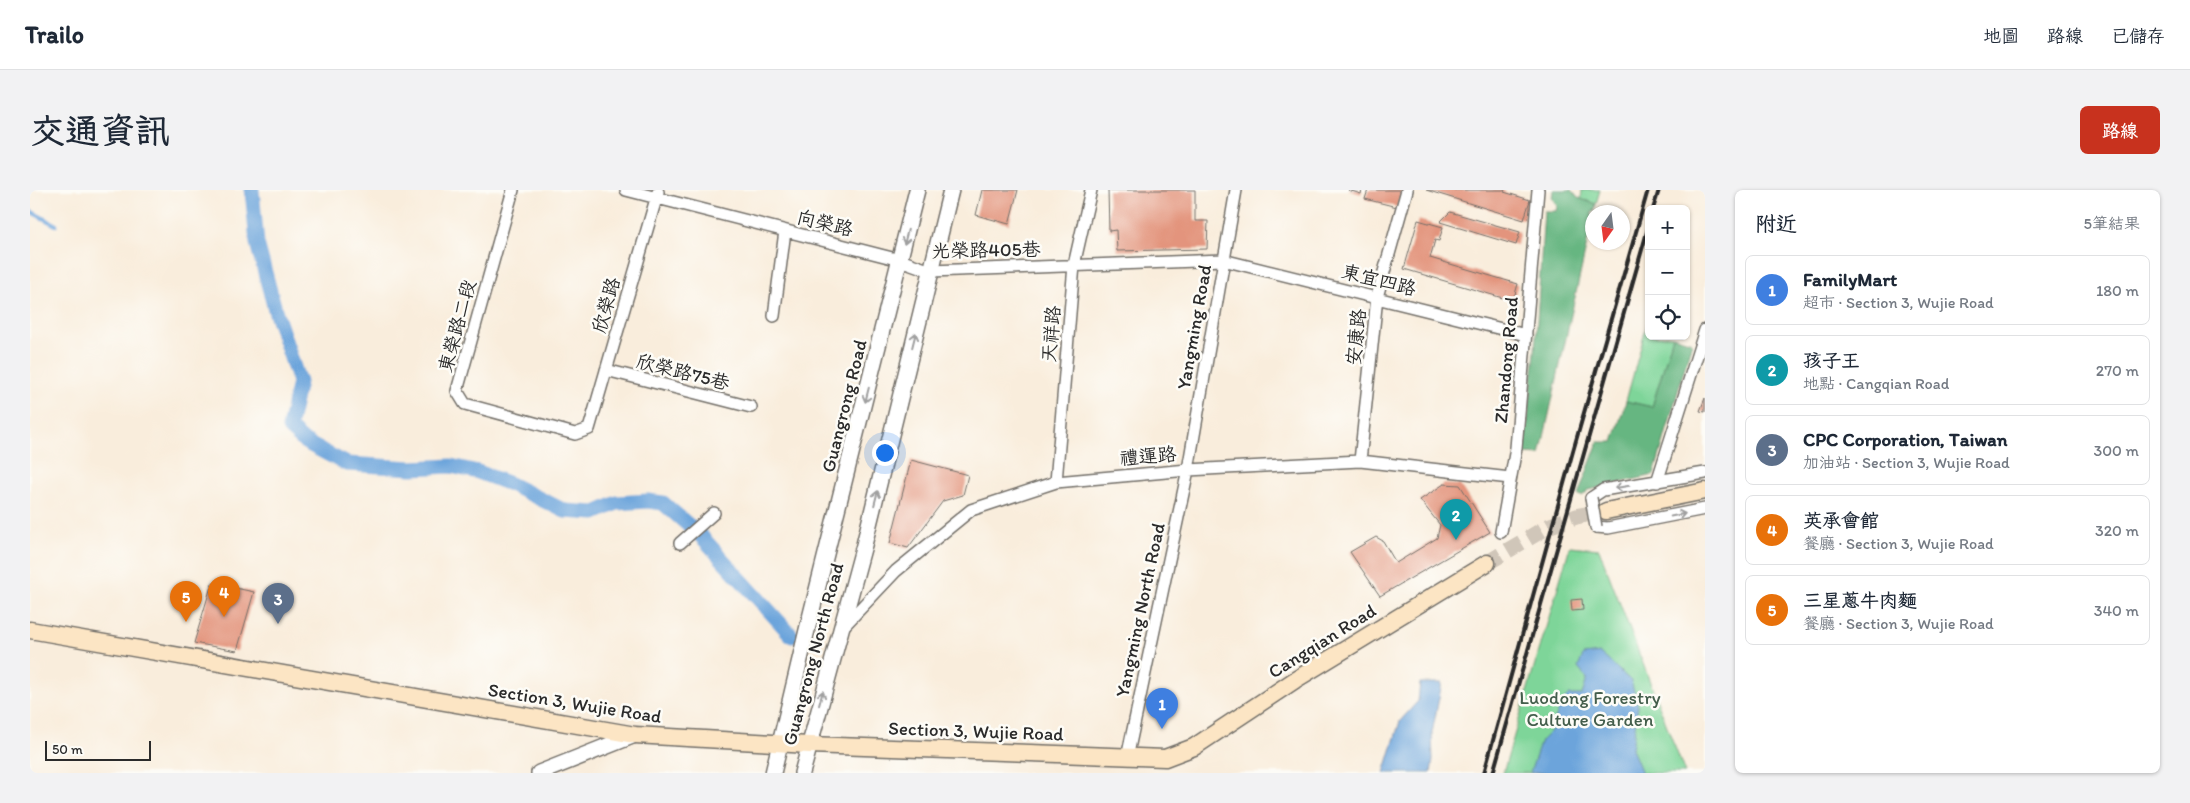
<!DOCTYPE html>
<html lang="zh-TW">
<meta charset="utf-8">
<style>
:root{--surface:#fff;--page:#f2f2f3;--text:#1f2937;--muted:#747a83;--line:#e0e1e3;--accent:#c8321e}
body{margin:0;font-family:Itim,"LXGW WenKai TC",sans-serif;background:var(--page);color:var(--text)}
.controls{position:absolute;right:15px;top:15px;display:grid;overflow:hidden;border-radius:8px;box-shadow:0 1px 4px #0004}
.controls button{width:45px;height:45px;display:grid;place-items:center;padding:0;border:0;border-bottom:1px solid var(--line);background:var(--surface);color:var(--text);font:25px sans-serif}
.compass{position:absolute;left:1555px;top:15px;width:45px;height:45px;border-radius:50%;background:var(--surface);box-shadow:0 1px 4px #0004;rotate:194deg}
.scale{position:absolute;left:15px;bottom:12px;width:106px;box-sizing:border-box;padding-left:5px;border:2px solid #2b2b2b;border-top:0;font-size:14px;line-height:18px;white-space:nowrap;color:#2b2b2b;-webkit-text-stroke:4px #fdfcf7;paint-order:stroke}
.you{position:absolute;left:854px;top:262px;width:18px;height:18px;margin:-12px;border:4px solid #fff;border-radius:50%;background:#1a73e8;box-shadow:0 0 0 8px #1a73e833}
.badge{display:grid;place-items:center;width:32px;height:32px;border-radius:50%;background:var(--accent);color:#fff;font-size:16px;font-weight:700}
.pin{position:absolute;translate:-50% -41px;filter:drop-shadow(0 1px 2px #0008)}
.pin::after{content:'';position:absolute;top:26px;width:18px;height:15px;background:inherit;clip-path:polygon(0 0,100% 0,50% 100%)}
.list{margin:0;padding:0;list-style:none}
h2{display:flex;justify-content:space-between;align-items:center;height:65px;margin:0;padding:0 20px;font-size:21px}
h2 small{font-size:16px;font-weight:400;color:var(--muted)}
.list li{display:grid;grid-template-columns:32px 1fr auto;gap:15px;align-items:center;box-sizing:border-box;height:70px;margin:0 10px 10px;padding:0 10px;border:1px solid var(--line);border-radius:8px}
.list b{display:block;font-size:19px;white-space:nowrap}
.list p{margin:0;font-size:16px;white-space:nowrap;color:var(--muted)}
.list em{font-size:16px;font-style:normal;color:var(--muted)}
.icon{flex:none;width:28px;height:28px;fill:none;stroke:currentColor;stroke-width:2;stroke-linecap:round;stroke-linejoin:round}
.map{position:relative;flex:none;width:1675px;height:583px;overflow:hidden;border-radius:8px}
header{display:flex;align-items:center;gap:30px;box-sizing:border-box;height:70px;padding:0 25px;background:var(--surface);border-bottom:1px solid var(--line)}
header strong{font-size:24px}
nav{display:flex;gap:28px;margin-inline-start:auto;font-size:18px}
.intro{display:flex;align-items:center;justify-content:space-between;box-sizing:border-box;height:120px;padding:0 30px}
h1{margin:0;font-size:35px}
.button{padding:12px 22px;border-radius:8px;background:var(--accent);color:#fff;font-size:18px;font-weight:700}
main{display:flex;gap:30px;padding:0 30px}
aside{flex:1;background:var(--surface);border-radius:8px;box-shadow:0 1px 4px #0004}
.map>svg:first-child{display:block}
.green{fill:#7ed599;stroke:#548062}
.forest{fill:#66b681;stroke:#487056}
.water{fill:#6ca4db;stroke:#4c6883}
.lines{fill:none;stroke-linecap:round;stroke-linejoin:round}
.stream{stroke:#6ca4db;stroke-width:4.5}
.canal{stroke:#6ca4db;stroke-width:15}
.building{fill:#e3947d}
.secondary-tunnel{stroke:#d0c6b9;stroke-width:16;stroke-dasharray:16 8;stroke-linecap:butt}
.minor-casing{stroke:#736f69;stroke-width:14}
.tertiary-casing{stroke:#736f69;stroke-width:18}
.secondary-casing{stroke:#736f69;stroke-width:19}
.minor{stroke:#fff;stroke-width:11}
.tertiary{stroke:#fff;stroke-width:15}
.secondary{stroke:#fce5c4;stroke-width:16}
.rail{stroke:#2b2b2b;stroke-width:4}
.minor-bridge-casing{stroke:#736f69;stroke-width:14;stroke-linecap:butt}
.minor-bridge{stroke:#fff;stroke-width:11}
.oneway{stroke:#a0a0a0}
.labels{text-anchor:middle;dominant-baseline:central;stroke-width:5;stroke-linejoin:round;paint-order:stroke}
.street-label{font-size:19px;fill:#2b2b2b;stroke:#fdfcf7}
.park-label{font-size:19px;fill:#445e4c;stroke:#fdfcf7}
</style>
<header>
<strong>Trailo</strong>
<nav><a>地圖</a><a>路線</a><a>已儲存</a></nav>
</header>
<div class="intro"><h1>交通資訊</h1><a class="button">路線</a></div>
<main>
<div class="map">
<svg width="1675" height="583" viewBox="0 0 1675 583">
<rect width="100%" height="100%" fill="#fdfcf7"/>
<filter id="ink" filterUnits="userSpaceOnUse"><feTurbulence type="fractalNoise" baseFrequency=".02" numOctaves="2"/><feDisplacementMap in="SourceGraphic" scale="10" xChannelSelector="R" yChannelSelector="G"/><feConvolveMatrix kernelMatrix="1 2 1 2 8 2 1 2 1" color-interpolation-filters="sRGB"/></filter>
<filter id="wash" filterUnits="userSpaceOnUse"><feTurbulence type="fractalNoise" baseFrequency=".0096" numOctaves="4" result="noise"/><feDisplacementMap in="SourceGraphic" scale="20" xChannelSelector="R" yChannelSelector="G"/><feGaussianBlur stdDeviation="1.12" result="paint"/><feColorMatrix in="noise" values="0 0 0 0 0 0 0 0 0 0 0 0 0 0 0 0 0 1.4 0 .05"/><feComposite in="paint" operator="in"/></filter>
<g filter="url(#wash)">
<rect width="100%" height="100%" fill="#f9eddc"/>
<path class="green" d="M1552,0h18l-4,14 -15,-5z
M1619,127v19h24l-21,71 -26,-6z
M1540,356l29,3 86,224h-182z"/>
<path class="forest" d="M1523,0h18l7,8 18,6 -2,8h-2v9l-52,234 -16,-1 11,-102 9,-141h12l1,-5 -5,-8z
M1643,146l19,6 -38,133 -65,15 -7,6 -4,-1 20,-53h15l13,-41 26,6z"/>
<path class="water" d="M1570,463l31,28 7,25 -6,43 10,24h-112l11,-32 10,-10 10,-28 8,-8h13l5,-16 -9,-11 5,-13z
M1390,493h22l-10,50 1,27 -2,13h-47l16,-52 18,-20z"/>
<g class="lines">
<path class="stream" d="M0,21l26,14"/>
<path class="canal" d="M222,0l5,53 19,70 23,69 -10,46 16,14 42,22 65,4 39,-2 27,6 32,12 55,27 30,2 22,-10 31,-2 15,2 39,34 90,99"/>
</g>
<g id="blocks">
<path class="building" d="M952,0h36l-9,34 -33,-9z
M1078,0h87v31h13l-1,28 -90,2 -1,-21 -7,1z
M1318,0h14l-1,4z
M1338,0h34l-5,17 -32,-8z
M1396,0h79l-1,2 26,8 -6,20z
M1420,22l70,20 -4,13 -76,-23z
M1388,30l25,7 -4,14 -4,-1 -5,18 88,26 -5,17 -109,-32z
M1675,208v14l-5,-1z
M881,270l57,15 -5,20 -20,6 -35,47 -18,-5z
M1414,294l16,1 30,47 -110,64 -30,-44 26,-15 7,4 13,22 41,-25 3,-13 -20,-25z
M182,393l42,9 -17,59 -43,-8z
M1552,409l1,11 -11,1 -1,-11z"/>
</g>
</g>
<g filter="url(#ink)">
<use href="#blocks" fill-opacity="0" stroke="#736f69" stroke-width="1"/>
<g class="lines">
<path class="secondary-tunnel" d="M1457,373l62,-37 29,-10 28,-5"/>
<defs>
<path id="minor" d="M483,0l-56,201 8,13 110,30 14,-5 69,-237
M596,0l274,70 31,11 292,-11 303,75
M744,126l11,-85
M576,180l145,37
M1330,271l17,-164 30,-107
M1026,292l18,-217 17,-75
M1627,292l48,-152
M1561,308l12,-8 102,-17
M1566,337l12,1 97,-19
M1471,342l15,-84 22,-258
M650,353l34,-30
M812,438l54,-57 75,-61 85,-28 132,-12 172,-9 150,17
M1097,568l61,-288 48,-280"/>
<path id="tertiary" d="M509,583l96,-38
M743,583l34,-143 110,-440
M772,583l62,-228 87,-355"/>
<path id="secondary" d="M1576,321l99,-20
M0,440l605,105 174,10 356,13 29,-11 101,-67 192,-117"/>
</defs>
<use href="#minor" class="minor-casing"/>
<use href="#tertiary" class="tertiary-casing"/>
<use href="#secondary" class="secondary-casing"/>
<use href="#minor" class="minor"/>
<use href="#tertiary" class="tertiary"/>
<use href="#secondary" class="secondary"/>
<path class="rail" d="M1623,19l6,-19
M1454,583l89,-322 75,-261
M1463,583l156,-548"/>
<defs>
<path id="minor-bridge" d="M1561,308l5,29"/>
</defs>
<use href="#minor-bridge" class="minor-bridge-casing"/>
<use href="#minor-bridge" class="minor-bridge"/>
</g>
<defs><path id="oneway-shaft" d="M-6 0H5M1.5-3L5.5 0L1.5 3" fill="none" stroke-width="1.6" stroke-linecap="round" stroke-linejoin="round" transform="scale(1.25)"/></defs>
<g class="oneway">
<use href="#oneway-shaft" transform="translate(876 47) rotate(104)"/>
<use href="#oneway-shaft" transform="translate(884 150) rotate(-76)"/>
<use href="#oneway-shaft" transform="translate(837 205) rotate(104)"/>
<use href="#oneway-shaft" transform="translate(1592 297) rotate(171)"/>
<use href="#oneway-shaft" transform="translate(846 308) rotate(-76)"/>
<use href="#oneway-shaft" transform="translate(1648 325) rotate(-11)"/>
<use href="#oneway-shaft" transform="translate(791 508) rotate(-75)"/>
</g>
</g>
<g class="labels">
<g class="street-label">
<text transform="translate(795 33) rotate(14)">向榮路</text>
<text transform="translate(956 60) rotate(-1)">光榮路405巷</text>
<text transform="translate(1349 90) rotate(14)">東宜四路</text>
<text transform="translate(576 115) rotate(-74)">欣榮路</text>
<text transform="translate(427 136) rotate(-75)">東榮路二段</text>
<text transform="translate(1164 137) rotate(-80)">Yangming Road</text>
<text transform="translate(1021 144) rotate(-85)">天祥路</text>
<text transform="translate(1326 147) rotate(-84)">安康路</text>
<text transform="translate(1476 170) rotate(-85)">Zhandong Road</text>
<text transform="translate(653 182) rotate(14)">欣榮路75巷</text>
<text transform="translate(814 216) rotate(-76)">Guangrong Road</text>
<text transform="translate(1118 266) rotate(-5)">禮運路</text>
<text transform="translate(1110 420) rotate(-78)">Yangming North Road</text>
<text transform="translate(1292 451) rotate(-32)">Cangqian Road</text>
<text transform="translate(783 464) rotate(-75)">Guangrong North Road</text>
<text transform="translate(545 513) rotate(9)">Section 3, Wujie Road</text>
<text transform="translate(946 541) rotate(2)">Section 3, Wujie Road</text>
</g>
<g class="park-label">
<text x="1560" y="507">Luodong Forestry<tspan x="1560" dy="22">Culture Garden</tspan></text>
</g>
</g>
</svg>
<div class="controls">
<button>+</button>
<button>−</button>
<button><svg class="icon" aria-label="locate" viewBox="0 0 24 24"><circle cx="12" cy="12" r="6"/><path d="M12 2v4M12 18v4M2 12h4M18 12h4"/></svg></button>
</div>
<svg class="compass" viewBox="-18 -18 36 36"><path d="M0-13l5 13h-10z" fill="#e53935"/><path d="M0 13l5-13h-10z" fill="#747a83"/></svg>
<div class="scale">50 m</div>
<div class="you"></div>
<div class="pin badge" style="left:1132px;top:539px;background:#3f7fe0">1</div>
<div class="pin badge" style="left:1426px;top:350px;background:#0f9aa8">2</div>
<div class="pin badge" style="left:248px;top:434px;background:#5c6f8a">3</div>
<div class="pin badge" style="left:194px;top:427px;background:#e8710a">4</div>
<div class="pin badge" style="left:156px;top:432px;background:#e8710a">5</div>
</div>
<aside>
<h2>附近<small>5筆結果</small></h2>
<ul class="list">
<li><span class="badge" style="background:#3f7fe0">1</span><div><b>FamilyMart</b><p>超市 · Section 3, Wujie Road</p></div><em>180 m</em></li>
<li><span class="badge" style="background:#0f9aa8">2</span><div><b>孩子王</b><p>地點 · Cangqian Road</p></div><em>270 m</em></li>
<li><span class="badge" style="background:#5c6f8a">3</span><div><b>CPC Corporation, Taiwan</b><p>加油站 · Section 3, Wujie Road</p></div><em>300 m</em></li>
<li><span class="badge" style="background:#e8710a">4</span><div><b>英承會館</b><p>餐廳 · Section 3, Wujie Road</p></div><em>320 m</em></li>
<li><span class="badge" style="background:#e8710a">5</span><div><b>三星蔥牛肉麵</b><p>餐廳 · Section 3, Wujie Road</p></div><em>340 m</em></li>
</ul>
</aside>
</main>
